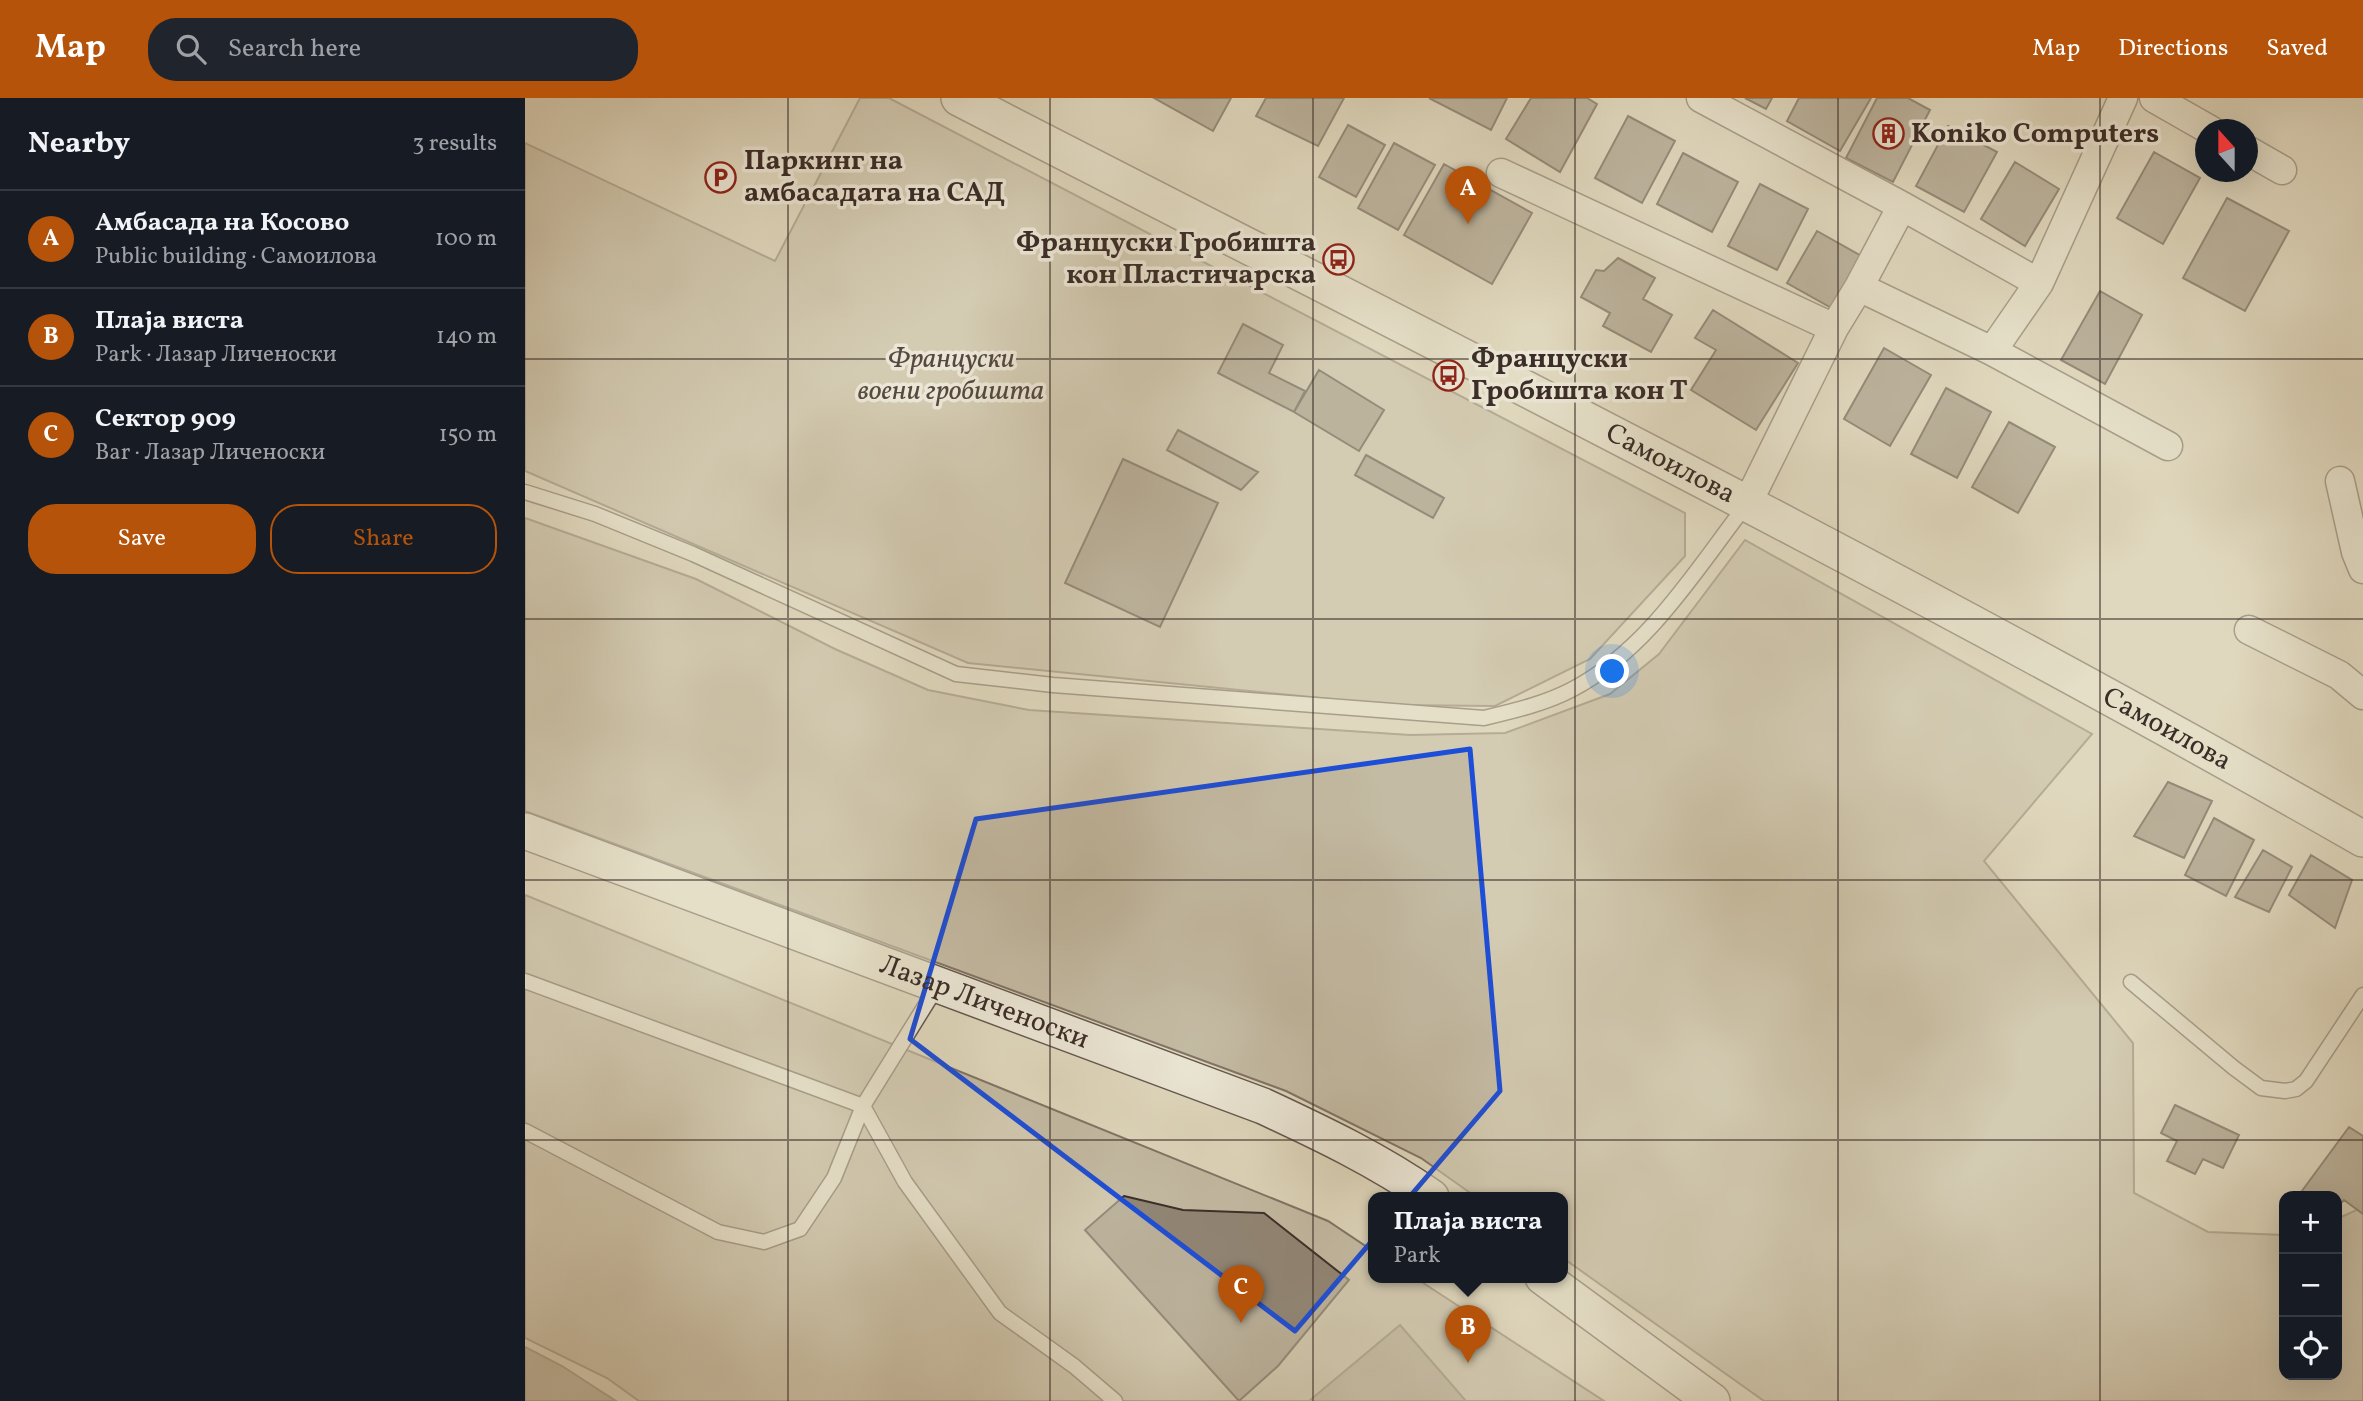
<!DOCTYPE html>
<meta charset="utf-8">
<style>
:root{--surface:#171b24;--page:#20242c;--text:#f1f3f6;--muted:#9ea1a6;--line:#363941;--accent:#b45309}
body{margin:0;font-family:Vollkorn,serif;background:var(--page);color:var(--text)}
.controls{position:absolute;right:21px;bottom:21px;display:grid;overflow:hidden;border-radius:14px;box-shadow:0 7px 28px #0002}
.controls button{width:63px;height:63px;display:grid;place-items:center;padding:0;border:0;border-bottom:2px solid var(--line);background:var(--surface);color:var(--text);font:35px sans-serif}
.compass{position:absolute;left:1670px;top:21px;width:63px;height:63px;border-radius:50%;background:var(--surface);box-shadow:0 7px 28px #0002;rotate:339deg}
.you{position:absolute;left:1088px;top:574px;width:24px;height:24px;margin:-18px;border:5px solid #fff;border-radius:50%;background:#1a73e8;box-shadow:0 0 0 10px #1a73e833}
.badge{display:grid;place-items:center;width:46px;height:46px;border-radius:50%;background:var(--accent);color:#fff;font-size:23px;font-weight:700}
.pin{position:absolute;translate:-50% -58px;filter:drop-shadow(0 2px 4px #0008)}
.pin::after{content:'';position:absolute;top:37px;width:24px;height:21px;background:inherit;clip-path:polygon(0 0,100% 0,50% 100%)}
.popup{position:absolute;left:843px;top:1094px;width:200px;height:91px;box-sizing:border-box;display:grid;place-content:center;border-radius:14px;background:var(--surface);filter:drop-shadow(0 2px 5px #0005);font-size:23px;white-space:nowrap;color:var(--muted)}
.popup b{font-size:26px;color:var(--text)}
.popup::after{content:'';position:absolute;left:50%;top:100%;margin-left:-14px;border:14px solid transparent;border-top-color:var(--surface)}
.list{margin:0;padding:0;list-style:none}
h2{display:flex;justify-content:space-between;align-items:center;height:91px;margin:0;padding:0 28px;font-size:30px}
h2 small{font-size:23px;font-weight:400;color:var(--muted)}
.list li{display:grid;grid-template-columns:46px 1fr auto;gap:21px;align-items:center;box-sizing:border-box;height:98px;padding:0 28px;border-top:2px solid var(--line)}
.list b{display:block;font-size:26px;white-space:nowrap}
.list p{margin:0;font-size:23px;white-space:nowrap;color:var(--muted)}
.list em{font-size:23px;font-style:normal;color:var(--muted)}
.actions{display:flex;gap:14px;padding:21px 28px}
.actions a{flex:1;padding:16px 0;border:2px solid var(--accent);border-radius:28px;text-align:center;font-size:24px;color:var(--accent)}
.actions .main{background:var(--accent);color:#fff}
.icon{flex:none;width:38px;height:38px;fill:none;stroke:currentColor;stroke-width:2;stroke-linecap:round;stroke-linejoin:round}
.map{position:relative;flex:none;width:1838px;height:1303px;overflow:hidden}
header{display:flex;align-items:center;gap:42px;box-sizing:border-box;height:98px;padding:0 35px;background:var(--accent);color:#fff}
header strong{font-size:33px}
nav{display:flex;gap:38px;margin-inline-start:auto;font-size:24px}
.search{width:490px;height:63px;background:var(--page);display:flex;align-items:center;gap:18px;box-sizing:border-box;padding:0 24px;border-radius:28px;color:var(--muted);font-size:26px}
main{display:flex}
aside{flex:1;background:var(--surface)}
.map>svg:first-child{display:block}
.green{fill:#c4bba4;stroke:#807466;stroke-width:2}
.water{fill:#a89e8b;stroke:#7c7163;stroke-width:2}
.building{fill:#918676;stroke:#3b2d28;stroke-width:2}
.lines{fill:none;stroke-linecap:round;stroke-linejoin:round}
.service-casing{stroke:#64584e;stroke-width:17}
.minor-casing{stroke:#64584e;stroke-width:31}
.tertiary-casing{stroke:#64584e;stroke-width:38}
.service{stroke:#ebe6d5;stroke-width:14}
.minor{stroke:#ebe6d5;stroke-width:28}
.tertiary{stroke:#ebe6d5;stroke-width:35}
.marked{fill:none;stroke:#1d4ed8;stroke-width:5;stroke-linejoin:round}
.grid{fill:none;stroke:#3b2d28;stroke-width:2;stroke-opacity:0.55}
.labels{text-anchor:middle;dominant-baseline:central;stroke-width:7;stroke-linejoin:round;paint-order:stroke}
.poi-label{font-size:28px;font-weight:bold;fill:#3b2d28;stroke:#ebe6d5;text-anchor:start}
.park-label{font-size:28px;font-style:italic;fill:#564941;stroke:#ebe6d5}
.street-label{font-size:28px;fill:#3b2d28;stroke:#ebe6d5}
</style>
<header>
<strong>Map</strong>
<div class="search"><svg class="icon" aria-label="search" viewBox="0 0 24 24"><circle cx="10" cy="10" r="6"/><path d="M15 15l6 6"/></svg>Search here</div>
<nav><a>Map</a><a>Directions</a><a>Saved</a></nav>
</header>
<main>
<aside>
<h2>Nearby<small>3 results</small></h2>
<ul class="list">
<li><span class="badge">A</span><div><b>Амбасада на Косово</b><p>Public building · Самоилова</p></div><em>100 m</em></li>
<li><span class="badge">B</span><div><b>Плаја виста</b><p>Park · Лазар Личеноски</p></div><em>140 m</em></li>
<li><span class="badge">C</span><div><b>Сектор 909</b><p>Bar · Лазар Личеноски</p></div><em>150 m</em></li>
</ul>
<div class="actions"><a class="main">Save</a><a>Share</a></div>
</aside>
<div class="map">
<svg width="1838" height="1303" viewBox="0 0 1838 1303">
<rect width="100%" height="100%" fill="#e0d8be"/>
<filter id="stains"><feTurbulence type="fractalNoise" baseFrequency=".00286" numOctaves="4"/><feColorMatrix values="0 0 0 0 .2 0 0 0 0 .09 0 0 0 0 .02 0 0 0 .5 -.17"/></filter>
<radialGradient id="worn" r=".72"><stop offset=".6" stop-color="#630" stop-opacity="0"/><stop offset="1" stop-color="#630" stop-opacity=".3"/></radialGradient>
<path class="green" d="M335,0h29l796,415v43l-95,103 -95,47 -104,-1 -423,-42 -443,-192v-328l250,118z
M0,420l171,61 139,70 93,41 101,20 381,25 95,-2 105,-39 49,-40 86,-114 347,194 -108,127 149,182 1,150 74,39 76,3v140h53v-156l26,-12v194h-599l-201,-143v-61h-87l-55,-39 -135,-67 -761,-280z
M0,797l803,326 45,30v26h41l190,124h-965l-32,-23 -82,-40z"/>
<path class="water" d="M875,1227l66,76h-157z
M0,1249l37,19 54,35h-91z"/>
<path class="building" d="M629,0h77l-18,33z
M741,0h78l-26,48 -62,-30z
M904,0h78l-16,32z
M1006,0h56l10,6 -37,68 -54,-33z
M1220,0h27l-6,11z
M1274,0h72l-31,53 -53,-30z
M1352,0h31l22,12 -37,72 -47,-24z
M1103,18l47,25 -33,62 -47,-25z
M823,27l37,20 -29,52 -37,-20z
M1423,28l49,26 -33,60 -48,-26z
M869,45l41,22 -37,65 -40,-22z
M1629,54l46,26 -37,66 -46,-26z
M1158,55l55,29 -26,50 -55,-28z
M1490,64l44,27 -34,57 -44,-27z
M919,66l88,49 -40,71 -88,-49z
M1235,86l48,25 -31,61 -49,-24z
M1702,100l62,33 -44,80 -62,-33z
M1292,133l48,27 -30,52 -48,-27z
M1093,160l37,20 -12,21 29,16 -21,37 -48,-26 7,-13 -29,-16 15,-27 8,1z
M1575,193l42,24 -37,69 -44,-24z
M1188,212l85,53 -42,67 -65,-40 25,-40 -21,-12z
M718,226l40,21 -14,28 36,18 -11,21 -76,-39z
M1359,250l47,27 -41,71 -46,-27z
M794,272l65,40 -25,41 -65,-39z
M1421,290l45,24 -34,66 -46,-24z
M1484,324l46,25 -37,66 -46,-26z
M653,332l80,42 -17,18 -74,-40z
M841,357l78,43 -11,20 -78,-43z
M598,361l95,44 -58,124 -95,-44z
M1643,684l44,19 -28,57 -50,-22z
M1689,720l40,22 -28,56 -41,-21z
M1738,752l29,17 -23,45 -34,-15z
M1786,757l41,25 -17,48 -46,-33z
M1650,1007l64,30 -16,33 -20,-9 -8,15 -28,-13 10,-20 -16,-8z
M1824,1029l14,9v78l-19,-14 -7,7v-11l-38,-1z
M599,1098l59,14 81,3 85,67 -71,86 -39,35 -154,-171z"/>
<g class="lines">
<defs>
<path id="service" d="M0,394l70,22 98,40 263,120 97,11 431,33c29,-7 60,-14 87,-28 77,-40 124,-119 175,-185
M0,883l338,125 42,76 95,131 74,53 41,35
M1606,884l103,86 27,20 24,3 11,-2 10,-8 57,-86
M0,1033l193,101 46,10 36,-13 34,-51 29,-72 75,-121"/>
<path id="minor" d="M1176,0l201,108 137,77
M1629,0l56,32
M1722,52l35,20
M976,75l333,155
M1334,189l133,64 176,95
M1467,253l47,-68 84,-185
M1815,383l16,71 7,17
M1222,406l87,-176 25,-41 43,-81
M1724,532l90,45 24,20"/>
<g id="tertiary">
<path id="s1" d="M434,0c470,242 944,478 1404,741"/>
<path id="s2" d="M0,733l738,275c58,27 115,54 168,91"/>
<path d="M1018,1179l169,124"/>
</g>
</defs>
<use href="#service" class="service-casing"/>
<use href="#minor" class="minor-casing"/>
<use href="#tertiary" class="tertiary-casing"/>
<use href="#service" class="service"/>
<use href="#minor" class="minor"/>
<use href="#tertiary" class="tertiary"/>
</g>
<path d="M0 0H1838V1303H0ZM945,651l30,342 -205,240 -385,-292 66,-220z" fill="#e0d8be" fill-opacity=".55" fill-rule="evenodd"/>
<path class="marked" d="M945,651l30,342 -205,240 -385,-292 66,-220z"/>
<path class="grid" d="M263,0v1303M525,0v1303M788,0v1303M1050,0v1303M1313,0v1303M1575,0v1303M0,261h1838M0,521h1838M0,782h1838M0,1042h1838"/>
<defs>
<symbol id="building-ring" viewBox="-11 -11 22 22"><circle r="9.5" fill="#ebe6d5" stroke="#8f2418" stroke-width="1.5"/><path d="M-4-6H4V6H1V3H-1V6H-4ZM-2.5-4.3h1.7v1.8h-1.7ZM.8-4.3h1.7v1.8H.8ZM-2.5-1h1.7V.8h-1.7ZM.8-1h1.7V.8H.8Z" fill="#8f2418"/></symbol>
<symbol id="parking-ring" viewBox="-11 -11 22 22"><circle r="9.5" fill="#ebe6d5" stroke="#8f2418" stroke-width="1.5"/><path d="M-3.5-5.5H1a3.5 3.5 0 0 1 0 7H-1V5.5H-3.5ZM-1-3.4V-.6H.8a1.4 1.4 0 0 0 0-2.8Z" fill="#8f2418"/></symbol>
<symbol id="bus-ring" viewBox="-11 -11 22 22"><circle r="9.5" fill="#ebe6d5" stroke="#8f2418" stroke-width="1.5"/><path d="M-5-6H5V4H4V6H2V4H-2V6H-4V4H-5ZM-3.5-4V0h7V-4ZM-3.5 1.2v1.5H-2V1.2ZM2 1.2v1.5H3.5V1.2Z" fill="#8f2418"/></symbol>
</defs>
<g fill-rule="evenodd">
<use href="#building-ring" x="1346" y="18" width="35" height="35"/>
<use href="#parking-ring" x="178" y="62" width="35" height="35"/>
<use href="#bus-ring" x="796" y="144" width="35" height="35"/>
<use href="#bus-ring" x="906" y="260" width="35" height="35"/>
</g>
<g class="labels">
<g class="poi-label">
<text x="1386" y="36">Koniko Computers</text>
<text x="219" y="63">Паркинг на<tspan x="219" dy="32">амбасадата на САД</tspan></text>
<text x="791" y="145" text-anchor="end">Француски Гробишта<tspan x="791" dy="32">кон Пластичарска</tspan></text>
<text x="946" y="261">Француски<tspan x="946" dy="32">Гробишта кон Т</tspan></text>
</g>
<g class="park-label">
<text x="426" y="261">Француски<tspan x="426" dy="32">воени гробишта</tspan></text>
</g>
<g class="street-label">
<text stroke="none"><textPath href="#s1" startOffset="800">Самоилова</textPath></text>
<text stroke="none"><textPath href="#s1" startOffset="1363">Самоилова</textPath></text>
<text stroke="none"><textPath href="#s2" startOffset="490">Лазар Личеноски</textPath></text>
</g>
</g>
<rect width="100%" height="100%" filter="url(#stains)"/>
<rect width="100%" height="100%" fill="url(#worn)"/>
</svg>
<div class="controls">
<button>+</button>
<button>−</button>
<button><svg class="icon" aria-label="locate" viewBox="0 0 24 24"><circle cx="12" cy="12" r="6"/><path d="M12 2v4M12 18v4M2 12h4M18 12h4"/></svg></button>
</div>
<svg class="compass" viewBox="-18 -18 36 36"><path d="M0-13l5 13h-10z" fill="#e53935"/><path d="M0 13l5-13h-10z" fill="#9ea1a6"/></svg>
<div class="you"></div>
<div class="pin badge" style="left:943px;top:126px">A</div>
<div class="pin badge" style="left:943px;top:1265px">B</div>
<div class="popup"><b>Плаја виста</b>Park</div>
<div class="pin badge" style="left:716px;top:1225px">C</div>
</div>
</main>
